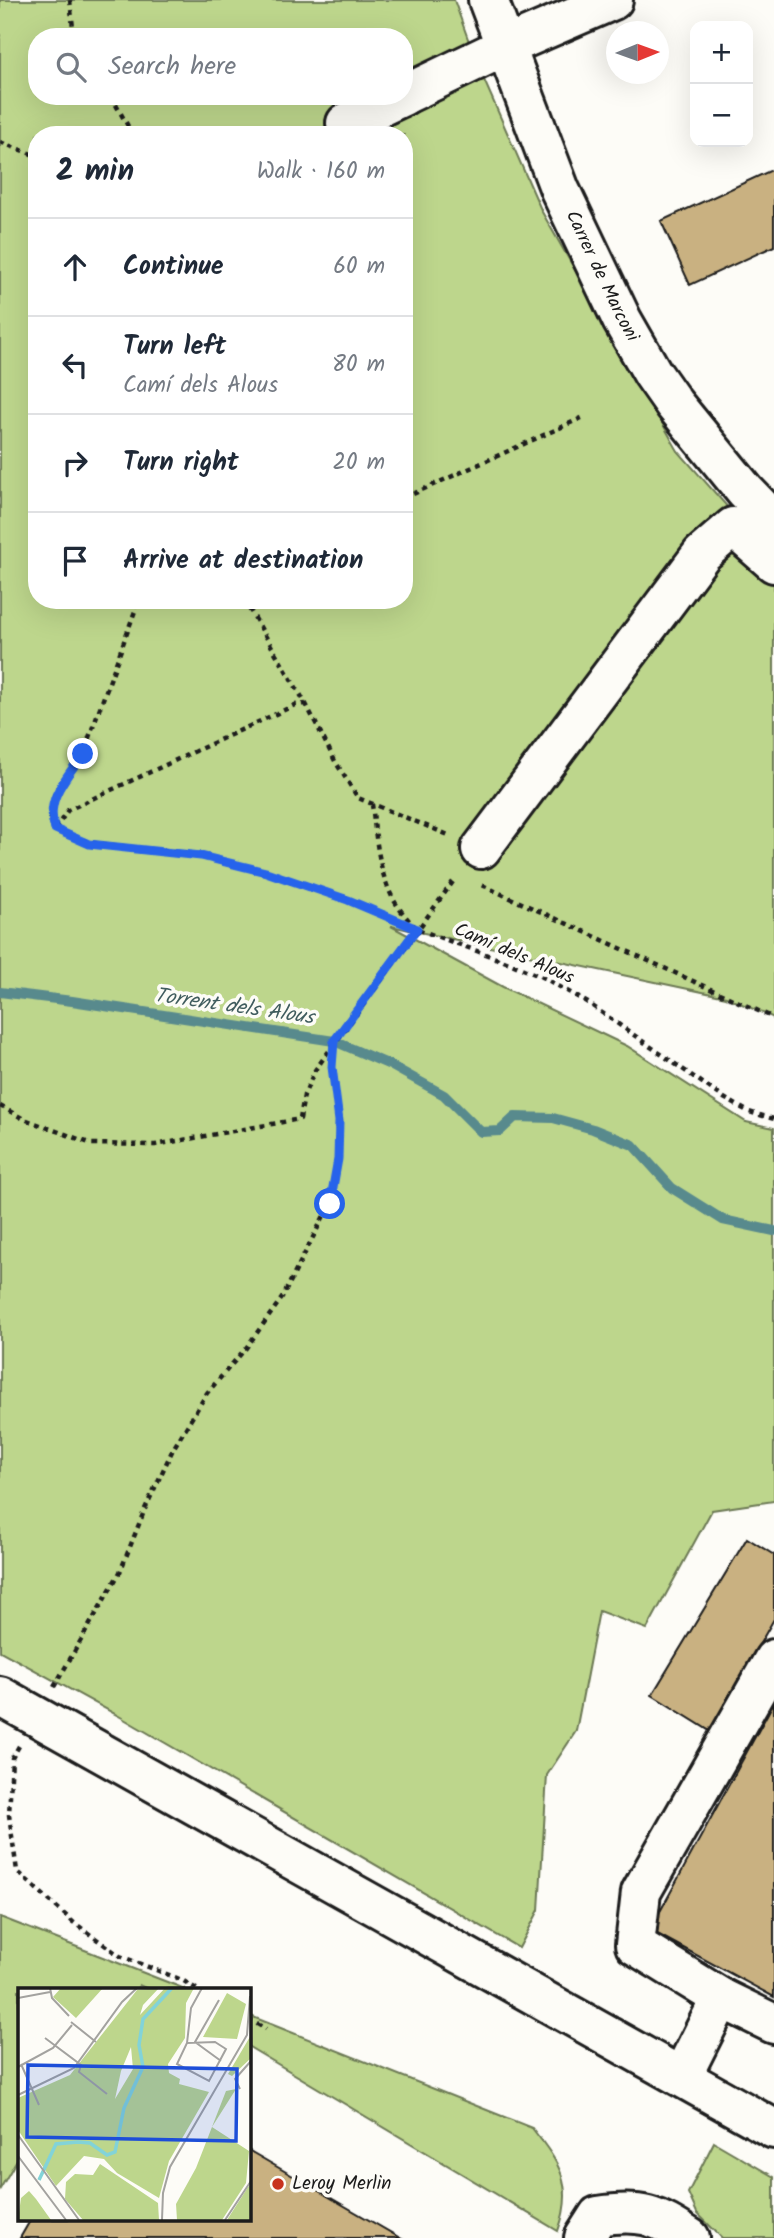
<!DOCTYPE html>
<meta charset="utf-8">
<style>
:root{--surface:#fff;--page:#f6f6f7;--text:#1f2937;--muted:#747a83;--line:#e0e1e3}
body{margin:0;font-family:Kalam,sans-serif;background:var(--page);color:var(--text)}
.controls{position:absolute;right:21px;top:21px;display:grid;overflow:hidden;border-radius:14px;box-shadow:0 7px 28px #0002}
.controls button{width:63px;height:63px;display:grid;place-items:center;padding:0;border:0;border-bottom:2px solid var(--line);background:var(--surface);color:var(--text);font:35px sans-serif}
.compass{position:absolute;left:606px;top:21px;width:63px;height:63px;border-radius:50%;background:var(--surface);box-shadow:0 7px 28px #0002;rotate:89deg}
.stop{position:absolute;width:21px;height:21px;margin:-16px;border:5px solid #2563eb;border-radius:50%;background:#fff}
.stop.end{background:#2563eb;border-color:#fff;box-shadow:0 2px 7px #0008}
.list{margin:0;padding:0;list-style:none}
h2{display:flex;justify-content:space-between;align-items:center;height:91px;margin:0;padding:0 28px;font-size:30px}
h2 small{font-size:23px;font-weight:400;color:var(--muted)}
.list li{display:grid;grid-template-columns:46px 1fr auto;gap:21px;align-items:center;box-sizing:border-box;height:98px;padding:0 28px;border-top:2px solid var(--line)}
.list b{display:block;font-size:26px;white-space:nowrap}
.list p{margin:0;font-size:23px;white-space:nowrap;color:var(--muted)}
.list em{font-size:23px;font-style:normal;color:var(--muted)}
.icon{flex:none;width:38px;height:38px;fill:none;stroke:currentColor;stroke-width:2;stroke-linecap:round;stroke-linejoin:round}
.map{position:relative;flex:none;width:774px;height:2238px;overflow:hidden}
.search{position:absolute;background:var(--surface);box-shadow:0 7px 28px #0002;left:28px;top:28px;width:385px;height:77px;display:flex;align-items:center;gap:18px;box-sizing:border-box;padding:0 24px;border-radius:28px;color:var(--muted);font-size:26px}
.panel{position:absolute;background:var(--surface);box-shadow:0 7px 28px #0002;left:28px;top:126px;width:385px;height:483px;border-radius:28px}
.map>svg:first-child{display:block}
.green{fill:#bdd68c;stroke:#6c7954;stroke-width:2;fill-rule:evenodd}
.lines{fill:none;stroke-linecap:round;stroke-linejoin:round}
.stream{stroke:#598a8d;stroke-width:10}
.building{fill:#c9b181;stroke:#1c1c1c;stroke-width:2}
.minor-casing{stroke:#1c1c1c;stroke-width:44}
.path{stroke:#1c1c1c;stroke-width:4.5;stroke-dasharray:5 5;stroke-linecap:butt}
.minor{stroke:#fdfcf7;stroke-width:38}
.route{stroke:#2563eb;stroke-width:9}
.poi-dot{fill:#c8321e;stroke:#fdfcf7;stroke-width:2.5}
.labels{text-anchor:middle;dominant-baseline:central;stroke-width:7;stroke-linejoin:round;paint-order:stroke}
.street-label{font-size:19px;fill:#1c1c1c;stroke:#fdfcf7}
.poi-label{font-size:19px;fill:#1c1c1c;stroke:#fdfcf7;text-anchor:start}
.water-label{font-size:21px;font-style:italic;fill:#405c5e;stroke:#fdfcf7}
.inset-river{fill:none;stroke:#82d3d8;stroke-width:3.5}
.inset-road{fill:none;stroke:#a3a29f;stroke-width:2}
.view{fill:#1d4ed8;fill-opacity:0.15;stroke:#1d4ed8;stroke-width:3.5}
.inset-edge{fill:none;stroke:#1c1c1c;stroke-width:3.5}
</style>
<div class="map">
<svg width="774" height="2238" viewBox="0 0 774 2238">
<rect width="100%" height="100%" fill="#fdfcf7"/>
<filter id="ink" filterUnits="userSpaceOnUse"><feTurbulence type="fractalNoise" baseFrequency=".0143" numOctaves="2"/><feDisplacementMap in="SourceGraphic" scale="14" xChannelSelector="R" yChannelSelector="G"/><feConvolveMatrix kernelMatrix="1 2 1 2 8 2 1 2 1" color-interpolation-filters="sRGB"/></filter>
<g filter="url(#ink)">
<path class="green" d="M0,0h454l23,64 65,148 136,239 76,86 20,16v465l-48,-21 -335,-71 112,61 124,59 119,76 28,6v373l-62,9 -65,119 -48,-18 -23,120 -29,44 -8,135 -20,38 -402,-233 -117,-64zM37,37h367v59h-367zM37,135h367v465h-367z
M0,1917l185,72h-37l-9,-4 -2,5h-118v166l-19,33z
M248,2015l284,113c28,36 43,57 26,103l-309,-184z
M714,2142l60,35v61h-52l-25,-25 -9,-20z"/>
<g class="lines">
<path class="stream" d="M0,992l72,9 262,40 56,24 54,30 37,37 19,-1 15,-14 38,1 40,11 40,16 39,43 51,32 51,11"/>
</g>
<path class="building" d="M774,169v77l-84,39 -29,-64z
M747,1538l27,17v64l-64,112 -58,-36z
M774,1702v295l-124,-67z
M248,2150l152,88h-380l11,-19h217z"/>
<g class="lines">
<defs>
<g id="minor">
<path id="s1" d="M488,0l72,190 62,130 31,54 21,30 71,87 29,30"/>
<path d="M404,95l100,-48 109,-47"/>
<path d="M346,123l57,-27"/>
<path d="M481,849l221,-295 31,-27 41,36"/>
<path d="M774,1659l-133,233 -6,53 86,53 53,26"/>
<path d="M0,1696l774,433"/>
<path d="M682,2076l39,-78"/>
<path d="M584,2238l14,-22c43,-7 57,-1 92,22"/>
</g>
</defs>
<use href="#minor" class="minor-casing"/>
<path class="path" d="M70,0l4,37
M111,96l22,39
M0,142l37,14
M404,498l182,-82
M244,600l62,104 29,57 23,37 93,38
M372,804c4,32 6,69 23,98 6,10 14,18 21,27
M55,828l-4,-10 4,-23 28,-41 56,-154
M55,829l34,14 112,13 65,16 82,28 69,29 95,35 34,15 42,24 136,95 25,14 25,7
M55,829l13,-19 227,-105 11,-1
M482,885l292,133
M0,1106l24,13 68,25 63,1 145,-26 4,-24 11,-25 140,-191
M54,1687l66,-115 25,-63 28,-60 34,-56 39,-45 36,-50 48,-94 8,-45 1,-38 -7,-54 2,-26
M19,1746l-7,12 -3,57 8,56 56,51 47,34 62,24 16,10
M248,2019l18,10"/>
<use href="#minor" class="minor"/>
</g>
</g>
<g class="lines" filter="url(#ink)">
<path class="route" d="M83,754c-16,23 -39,46 -28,75l34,15 112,12 65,16 82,28 69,29 -83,112 -2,26 7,54 -1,38 -8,45"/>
</g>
<circle class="poi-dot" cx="278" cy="2184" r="7"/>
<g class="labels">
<g class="street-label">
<text stroke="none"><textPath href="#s1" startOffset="299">Carrer de Marconi</textPath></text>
<text transform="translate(514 954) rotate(23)">Camí dels Alous</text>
</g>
<g class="poi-label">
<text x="292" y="2184">Leroy Merlin</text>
</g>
<g class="water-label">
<text transform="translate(234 1007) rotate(8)">Torrent dels Alous</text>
</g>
</g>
<g transform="translate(18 1988)">
<rect width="233" height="233" fill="#fdfcf7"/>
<path d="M43,0h42l-27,30 -23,-21zM141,0l-16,17 -3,10 25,-27h29l-8,15 -1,35 -17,26 1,9 11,6 -1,5 30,8 -40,69 -10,37 -42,-25 -13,-14 -20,-3 -28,30 -38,-56v-32l52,-23 67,-85zM113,59l2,22 -18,30 6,-28zM209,5l19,11 -9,35 -34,-2zM233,47v23l-19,18 -4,-2zM218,101l-24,38 37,24 -3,32 -24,37h-45l-1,-16 20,-36 30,-77zM82,176l58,39 1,17h-76l-18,-21 1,-17 9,-8 18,1zM233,196v36h-24l21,-33zM11,203l7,8 15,21h-33l3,-22z" fill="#bdd68c" fill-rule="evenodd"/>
<path class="inset-river" d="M21,192l17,-36 22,-2 12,1 17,12 8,-3 9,-44 19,-41 -4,-22 4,-26 29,-31"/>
<path class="inset-road" d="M32,0l2,10 17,18M0,10l32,-6M201,12l-24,42 26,19M53,34l25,20M27,50l36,27 -2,7 28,22M169,55l28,-1 11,7 -17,32 -32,-17 10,-21 4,-35 11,-20M3,76l18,41M0,79l35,-19 19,-23M222,101l-5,-10 16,-18M0,107l56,-27 48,-66 15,-14M0,147l61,85M0,168l48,64M144,232l1,-27 7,-26 77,-132 3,-39M207,232l26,-39"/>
<path class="view" d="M10,77l209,4 -1,72 -209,-4z"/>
<rect width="233" height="233" class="inset-edge"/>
</g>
</svg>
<div class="controls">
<button>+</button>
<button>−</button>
</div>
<svg class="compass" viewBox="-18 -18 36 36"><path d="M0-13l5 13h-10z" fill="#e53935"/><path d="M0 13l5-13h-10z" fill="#747a83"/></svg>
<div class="stop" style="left:330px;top:1204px"></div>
<div class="stop end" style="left:83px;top:754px"></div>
<div class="search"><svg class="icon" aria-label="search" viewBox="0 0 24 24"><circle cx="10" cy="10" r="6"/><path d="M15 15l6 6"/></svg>Search here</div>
<section class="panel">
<h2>2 min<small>Walk · 160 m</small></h2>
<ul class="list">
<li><svg class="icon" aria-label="ahead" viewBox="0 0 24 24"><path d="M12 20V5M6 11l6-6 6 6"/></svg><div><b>Continue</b></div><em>60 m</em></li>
<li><svg class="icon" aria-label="left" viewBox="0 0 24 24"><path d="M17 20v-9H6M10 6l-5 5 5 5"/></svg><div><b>Turn left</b><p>Camí dels Alous</p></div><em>80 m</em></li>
<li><svg class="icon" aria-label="right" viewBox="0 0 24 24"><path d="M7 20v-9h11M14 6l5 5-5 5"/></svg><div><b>Turn right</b></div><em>20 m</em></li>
<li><svg class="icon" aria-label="arrive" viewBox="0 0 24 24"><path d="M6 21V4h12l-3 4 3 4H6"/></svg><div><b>Arrive at destination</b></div></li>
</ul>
</section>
</div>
